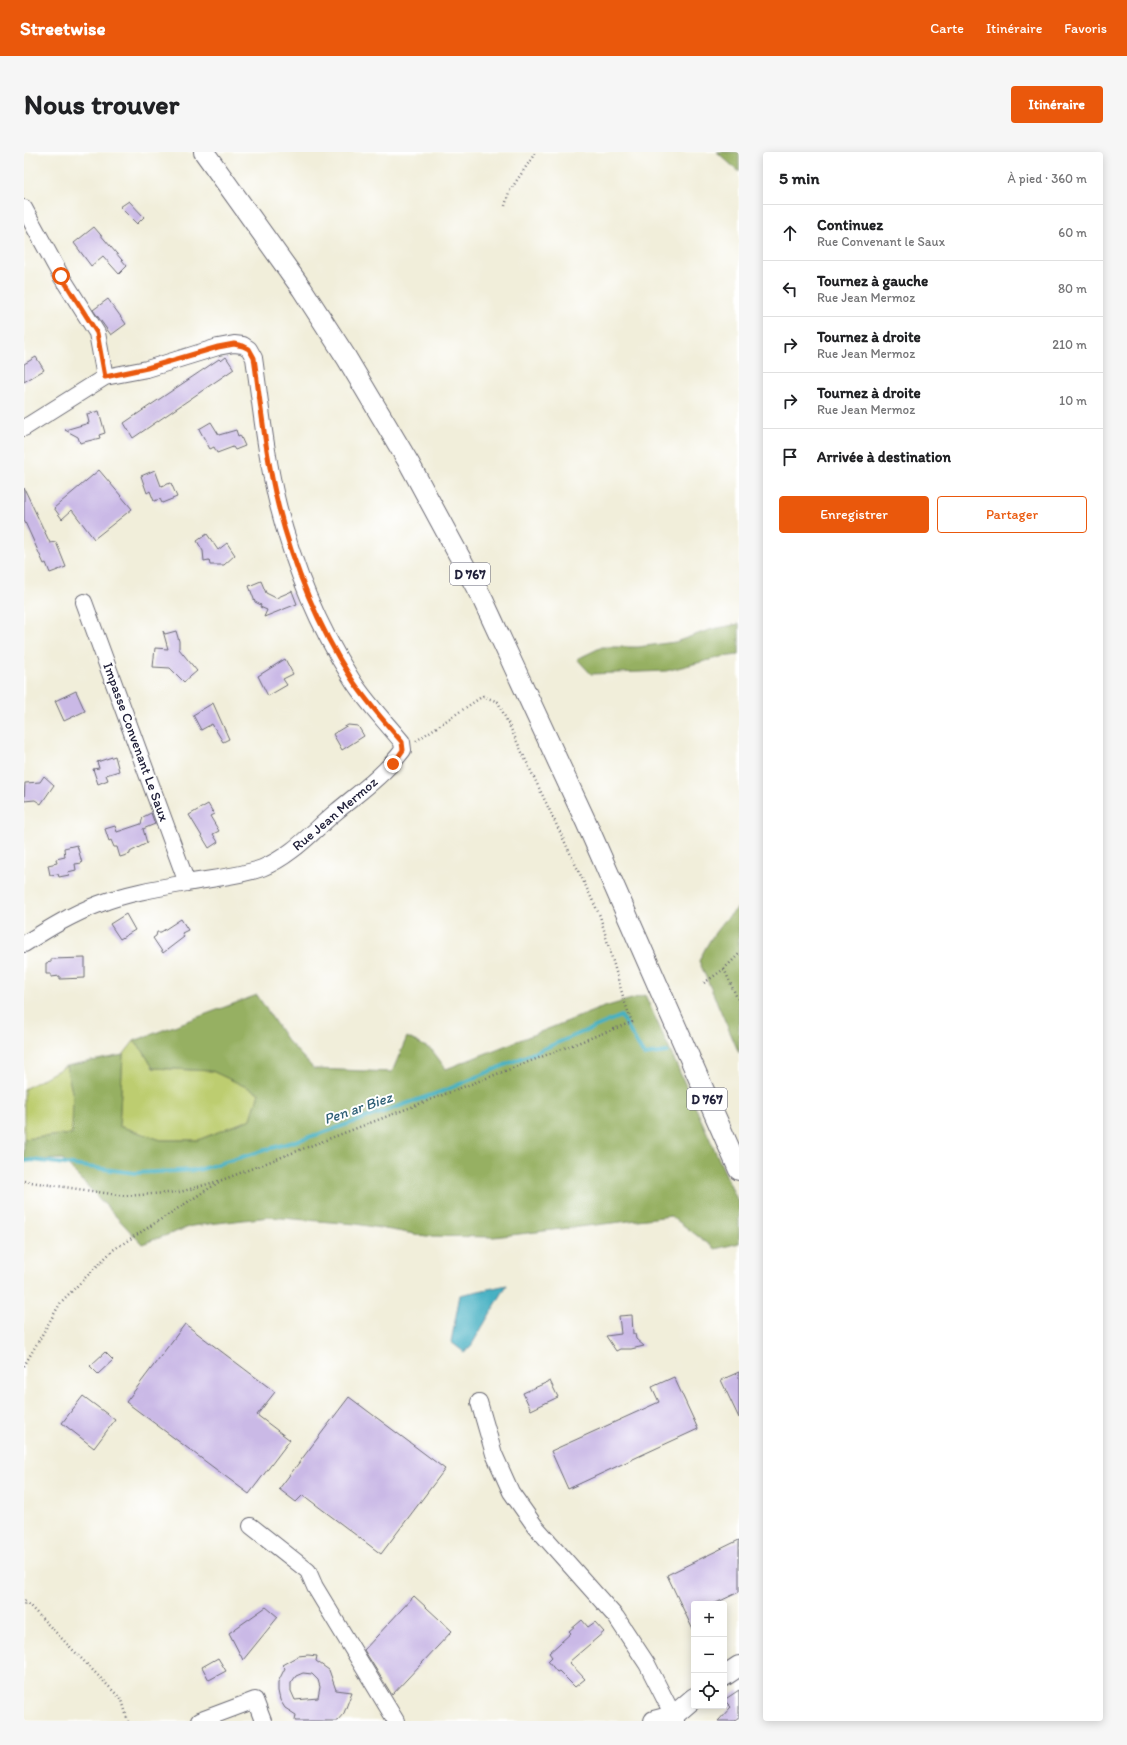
<!DOCTYPE html>
<html lang="fr">
<meta charset="utf-8">
<style>
:root{--surface:#fff;--page:#f6f6f6;--text:#202124;--muted:#757577;--line:#e0e0e0;--accent:#ea580c}
body{margin:0;font-family:Itim,sans-serif;background:var(--page);color:var(--text)}
.controls{position:absolute;right:12px;bottom:12px;display:grid;overflow:hidden;border-radius:4px;box-shadow:0 2px 10px #0003}
.controls button{width:36px;height:36px;display:grid;place-items:center;padding:0;border:0;border-bottom:1px solid var(--line);background:var(--surface);color:var(--text);font:20px sans-serif}
.stop{position:absolute;width:12px;height:12px;margin:-9px;border:3px solid #ea580c;border-radius:50%;background:#fff}
.stop.end{background:#ea580c;border-color:#fff;box-shadow:0 1px 4px #0008}
.list{margin:0;padding:0;list-style:none}
h2{display:flex;justify-content:space-between;align-items:center;height:52px;margin:0;padding:0 16px;font-size:17px}
h2 small{font-size:13px;font-weight:400;color:var(--muted)}
.list li{display:grid;grid-template-columns:26px 1fr auto;gap:12px;align-items:center;box-sizing:border-box;height:56px;padding:0 16px;border-top:1px solid var(--line)}
.list b{display:block;font-size:15px;white-space:nowrap}
.list p{margin:0;font-size:13px;white-space:nowrap;color:var(--muted)}
.list em{font-size:13px;font-style:normal;color:var(--muted)}
.actions{display:flex;gap:8px;padding:12px 16px}
.actions a{flex:1;padding:9px 0;border:1px solid var(--accent);border-radius:4px;text-align:center;font-size:14px;color:var(--accent)}
.actions .main{background:var(--accent);color:#fff}
.icon{flex:none;width:22px;height:22px;fill:none;stroke:currentColor;stroke-width:2;stroke-linecap:round;stroke-linejoin:round}
.map{position:relative;flex:none;width:715px;height:1569px;overflow:hidden;border-radius:4px}
header{display:flex;align-items:center;gap:24px;box-sizing:border-box;height:56px;padding:0 20px;background:var(--accent);color:#fff}
header strong{font-size:19px}
nav{display:flex;gap:22px;margin-inline-start:auto;font-size:14px}
.intro{display:flex;align-items:center;justify-content:space-between;box-sizing:border-box;height:96px;padding:0 24px}
h1{margin:0;font-size:28px}
.button{padding:10px 18px;border-radius:4px;background:var(--accent);color:#fff;font-size:14px;font-weight:700}
main{display:flex;gap:24px;padding:0 24px}
aside{flex:1;background:var(--surface);border-radius:4px;box-shadow:0 2px 10px #0003}
.map>svg:first-child{display:block}
.green{fill:#bdcd70;stroke:#707856}
.forest{fill:#96b062;stroke:#5c694e}
.water{fill:#46b1c3;stroke:#346a7f}
.lines{fill:none;stroke-linecap:round;stroke-linejoin:round}
.stream{stroke:#46b1c3;stroke-width:4}
.building{fill:#cab9e6;fill-rule:evenodd}
.minor-casing{stroke:#6a6973;stroke-width:18}
.major-casing{stroke:#6a6973;stroke-width:22}
.path{stroke:#6a6973;stroke-width:2.5;stroke-dasharray:1 3;stroke-linecap:butt}
.minor{stroke:#fff;stroke-width:16}
.major{stroke:#fff;stroke-width:20}
.route{stroke:#ea580c;stroke-width:5}
.labels{text-anchor:middle;dominant-baseline:central;stroke-width:4;stroke-linejoin:round;paint-order:stroke}
.shield{fill:#fff;stroke:#646476;stroke-width:1}
.shield-label{font-size:13px;font-weight:bold;fill:#22223b}
.street-label{font-size:14px;fill:#22223b;stroke:#fff}
.water-label{font-size:15px;font-style:italic;fill:#326278;stroke:#fff}
</style>
<header>
<strong>Streetwise</strong>
<nav><a>Carte</a><a>Itinéraire</a><a>Favoris</a></nav>
</header>
<div class="intro"><h1>Nous trouver</h1><a class="button">Itinéraire</a></div>
<main>
<div class="map">
<svg width="715" height="1569" viewBox="0 0 715 1569">
<rect width="100%" height="100%" fill="#fff"/>
<filter id="ink" filterUnits="userSpaceOnUse"><feTurbulence type="fractalNoise" baseFrequency=".025" numOctaves="2"/><feDisplacementMap in="SourceGraphic" scale="8" xChannelSelector="R" yChannelSelector="G"/><feConvolveMatrix kernelMatrix="1 2 1 2 8 2 1 2 1" color-interpolation-filters="sRGB"/></filter>
<filter id="wash" filterUnits="userSpaceOnUse"><feTurbulence type="fractalNoise" baseFrequency=".012" numOctaves="4" result="noise"/><feDisplacementMap in="SourceGraphic" scale="16" xChannelSelector="R" yChannelSelector="G"/><feGaussianBlur stdDeviation="0.9" result="paint"/><feColorMatrix in="noise" values="0 0 0 0 0 0 0 0 0 0 0 0 0 0 0 0 0 1.4 0 .05"/><feComposite in="paint" operator="in"/></filter>
<g filter="url(#wash)">
<rect width="100%" height="100%" fill="#f1eeda"/>
<path class="green" d="M110,889l9,10 10,17 59,3 48,22 -9,26 -53,21h-37l-42,-14 4,-71z
M42,914l7,30 -1,38 -48,5v-50z"/>
<path class="forest" d="M693,0h22v20z
M715,472v31l-18,2 -55,14 -75,3 -14,-15 25,-12h36l37,-5 37,-13z
M715,755v146l-40,-92c10,-22 22,-39 40,-54z
M233,843l29,44 28,30 78,3 15,-35 25,13 14,19 155,-61 44,-13 94,209v39l-24,6 -44,-33 -177,21 -68,-1 -70,-12 -87,-7 -77,9 -50,18 -80,-85 -38,2v-22l48,-5 1,-38 -7,-30 57,-11 -4,71 42,14h37l53,-21 8,-26 -47,-22 -59,-3 -10,-17 -9,-10z"/>
<path class="water" d="M483,1133l-36,61 -7,6 -13,-10 9,-47z"/>
<g class="lines">
<path class="stream" d="M0,1009l9,-1 102,13 63,-3 121,-36 127,-44 175,-74 23,39 23,-3"/>
</g>
<g id="blocks">
<path class="building" d="M105,49l15,16 -7,7 -17,-17z
M70,75l33,39 -8,8 -16,-18 -12,10 -17,-23z
M84,147l18,25 -15,11 -18,-25z
M12,205l8,13 -20,12v-18z
M202,205l8,12 -101,69 -9,-15 95,-64 2,2z
M75,259l6,22 -6,2 1,3 -20,5 -2,-6 -13,-7 24,-7 -2,-9z
M187,270l8,13 17,-5 2,6 2,-1 5,11 -10,4 -2,-3 -16,6 -3,-6 -4,2 -11,-20z
M75,318l33,39 -38,30 -22,-29 -10,9 -8,-11z
M131,318l6,16 10,-3 6,14 -15,6 -2,-4 -6,2 -4,-10 -3,2 -6,-17z
M0,336l26,55 6,-1 10,25 -16,6 -4,-10 -2,1 -20,-44z
M183,382l11,16 9,-7 8,12 -11,10h-14l-1,-5 -5,1 -1,-10 -6,-10z
M237,429l5,12 10,5 16,-7 5,13 -33,13 3,-7 -7,-3 1,-2 -6,-3 -6,-16z
M139,479l2,3 11,-3 3,10v8l18,22 -13,11 -14,-14 -17,-1 2,-19 13,1z
M261,507l8,15 -10,5 4,6 -19,11 -10,-20z
M52,539l9,20 -21,10 -9,-20z
M189,551l16,36 -6,3 -11,-18 -11,6 -8,-15z
M324,573l10,1 6,10 -22,14 -9,-16z
M91,604l4,15 -13,4 2,5 -10,4 -5,-15 6,-1 -2,-6z
M20,624l10,9 -13,19 -6,-4 -11,1 1,-18 15,-1z
M184,652l6,10 -4,2 9,15 -6,3 5,8 -9,6 -20,-33z
M127,661l4,11 -12,5 4,14 -17,9v2l-10,3 -3,-10h-3l-3,-7 -2,1 -4,-12 10,-3 2,6 24,-8 2,-7z
M53,693l5,18 -7,1 1,6 -8,2 1,3 -10,2 -1,-3 -8,1 -2,-10 9,-2 -1,-4 9,-2 -1,-9z
M102,762l9,16 -15,9 -10,-15z
M157,767l7,11 -6,3 2,4 -21,16 -10,-15 3,-2 1,-4h4z
M61,806v20l-25,1v-3l-9,1v-3h-5v-11l5,-1v-3z
M608,1163l1,19h2l1,5 8,7 -13,3h-11l-4,2 -10,-15 15,-2 -2,-18z
M161,1172l90,68 -18,23 33,25 -41,54 -123,-92z
M81,1200l8,8 -15,14 -8,-8z
M715,1220v46l-18,-38z
M650,1225l24,52 -130,60 -17,-38 108,-49 -7,-15z
M526,1229l8,16 -27,13 -8,-17z
M59,1244l32,24 -21,28 -32,-25z
M325,1245l96,72 -64,85 -78,-59 -7,7 -17,-13z
M715,1388v52l-25,12h-20v28l-27,-57z
M390,1444l38,35 -60,64 -28,-45z
M242,1455l12,10 -35,43 -14,-27z
M558,1468l6,7 7,-5 9,10 -35,30 16,17 -10,8 -16,-16 -2,1 -9,-11 4,-4 -3,-4 22,-20 -2,-2z
M284,1503l9,1 -1,5 13,9 7,20 16,2 -8,21 -7,8h-42l1,-6 -11,-7 -5,-8 -2,-9v-9l7,-14 -3,-3 16,-9zM279,1521l9,1 6,6 2,7 -2,11 -23,2 -4,-9v-8l5,-7z
M194,1506l8,13 -17,9 -7,-13z
M715,1538v28l-4,3h-17l13,-14 -7,-7z"/>
</g>
</g>
<g filter="url(#ink)">
<use href="#blocks" fill-opacity="0" stroke="#6a6973" stroke-width="1"/>
<g class="lines">
<defs>
<path id="minor" d="M0,56l37,68 36,57 8,44
M0,276l81,-51 42,-8 71,-22 16,-3 9,1 6,4 5,9c7,49 12,99 24,147 15,59 40,121 73,173 13,22 34,43 51,64l1,8c-19,25 -43,42 -66,61 -24,20 -45,45 -75,57 -24,9 -50,10 -75,15 -29,5 -60,10 -88,21 -27,10 -51,25 -75,40
M60,450l103,281
M455,1250l15,52 17,38 24,34 81,91 31,47 29,57
M227,1374l57,45 7,16 81,134
M175,1569l56,-21 8,21"/>
<path id="major" d="M180,0l98,137 44,68 63,106 74,137 103,222 153,348
M700,1524l15,-10
M630,1569l19,-5 21,-18"/>
</defs>
<use href="#minor" class="minor-casing"/>
<use href="#major" class="major-casing"/>
<path class="path" d="M481,54l4,-14 27,-40
M700,817l15,33
M680,831l20,-14 15,-15
M0,1029l101,15 55,-4 42,-12 410,-158 -8,-22 -24,-84 -102,-214 -15,-6 -67,45
M0,1214l37,-64 52,-52 106,-68
M0,1448l1,1 -1,4
M1,1449l97,99 6,21"/>
<use href="#minor" class="minor"/>
<use href="#major" class="major"/>
</g>
</g>
<g class="lines" filter="url(#ink)">
<path class="route" d="M37,124l36,57 8,44 42,-9 71,-21 16,-3 9,2 6,3 5,9c7,49 12,99 24,147 15,59 40,121 73,173 14,22 34,44 51,64l1,8 -10,14"/>
</g>
<g class="labels">
<g class="shield">
<rect x="426" y="411" width="40" height="22" rx="3"/>
<rect x="663" y="936" width="40" height="22" rx="3"/>
</g>
<g class="shield-label">
<text x="446" y="422">D 767</text>
<text x="683" y="947">D 767</text>
</g>
<g class="street-label">
<text transform="translate(112 590) rotate(70)">Impasse Convenant Le Saux</text>
<text transform="translate(311 662) rotate(-40)">Rue Jean Mermoz</text>
</g>
<g class="water-label">
<text transform="translate(334 956) rotate(-19)">Pen ar Biez</text>
</g>
</g>
</svg>
<div class="controls">
<button>+</button>
<button>−</button>
<button><svg class="icon" aria-label="locate" viewBox="0 0 24 24"><circle cx="12" cy="12" r="6"/><path d="M12 2v4M12 18v4M2 12h4M18 12h4"/></svg></button>
</div>
<div class="stop" style="left:37px;top:124px"></div>
<div class="stop end" style="left:369px;top:612px"></div>
</div>
<aside>
<h2>5 min<small>À pied · 360 m</small></h2>
<ul class="list">
<li><svg class="icon" aria-label="ahead" viewBox="0 0 24 24"><path d="M12 20V5M6 11l6-6 6 6"/></svg><div><b>Continuez</b><p>Rue Convenant le Saux</p></div><em>60 m</em></li>
<li><svg class="icon" aria-label="left" viewBox="0 0 24 24"><path d="M17 20v-9H6M10 6l-5 5 5 5"/></svg><div><b>Tournez à gauche</b><p>Rue Jean Mermoz</p></div><em>80 m</em></li>
<li><svg class="icon" aria-label="right" viewBox="0 0 24 24"><path d="M7 20v-9h11M14 6l5 5-5 5"/></svg><div><b>Tournez à droite</b><p>Rue Jean Mermoz</p></div><em>210 m</em></li>
<li><svg class="icon" aria-label="right" viewBox="0 0 24 24"><path d="M7 20v-9h11M14 6l5 5-5 5"/></svg><div><b>Tournez à droite</b><p>Rue Jean Mermoz</p></div><em>10 m</em></li>
<li><svg class="icon" aria-label="arrive" viewBox="0 0 24 24"><path d="M6 21V4h12l-3 4 3 4H6"/></svg><div><b>Arrivée à destination</b></div></li>
</ul>
<div class="actions"><a class="main">Enregistrer</a><a>Partager</a></div>
</aside>
</main>
